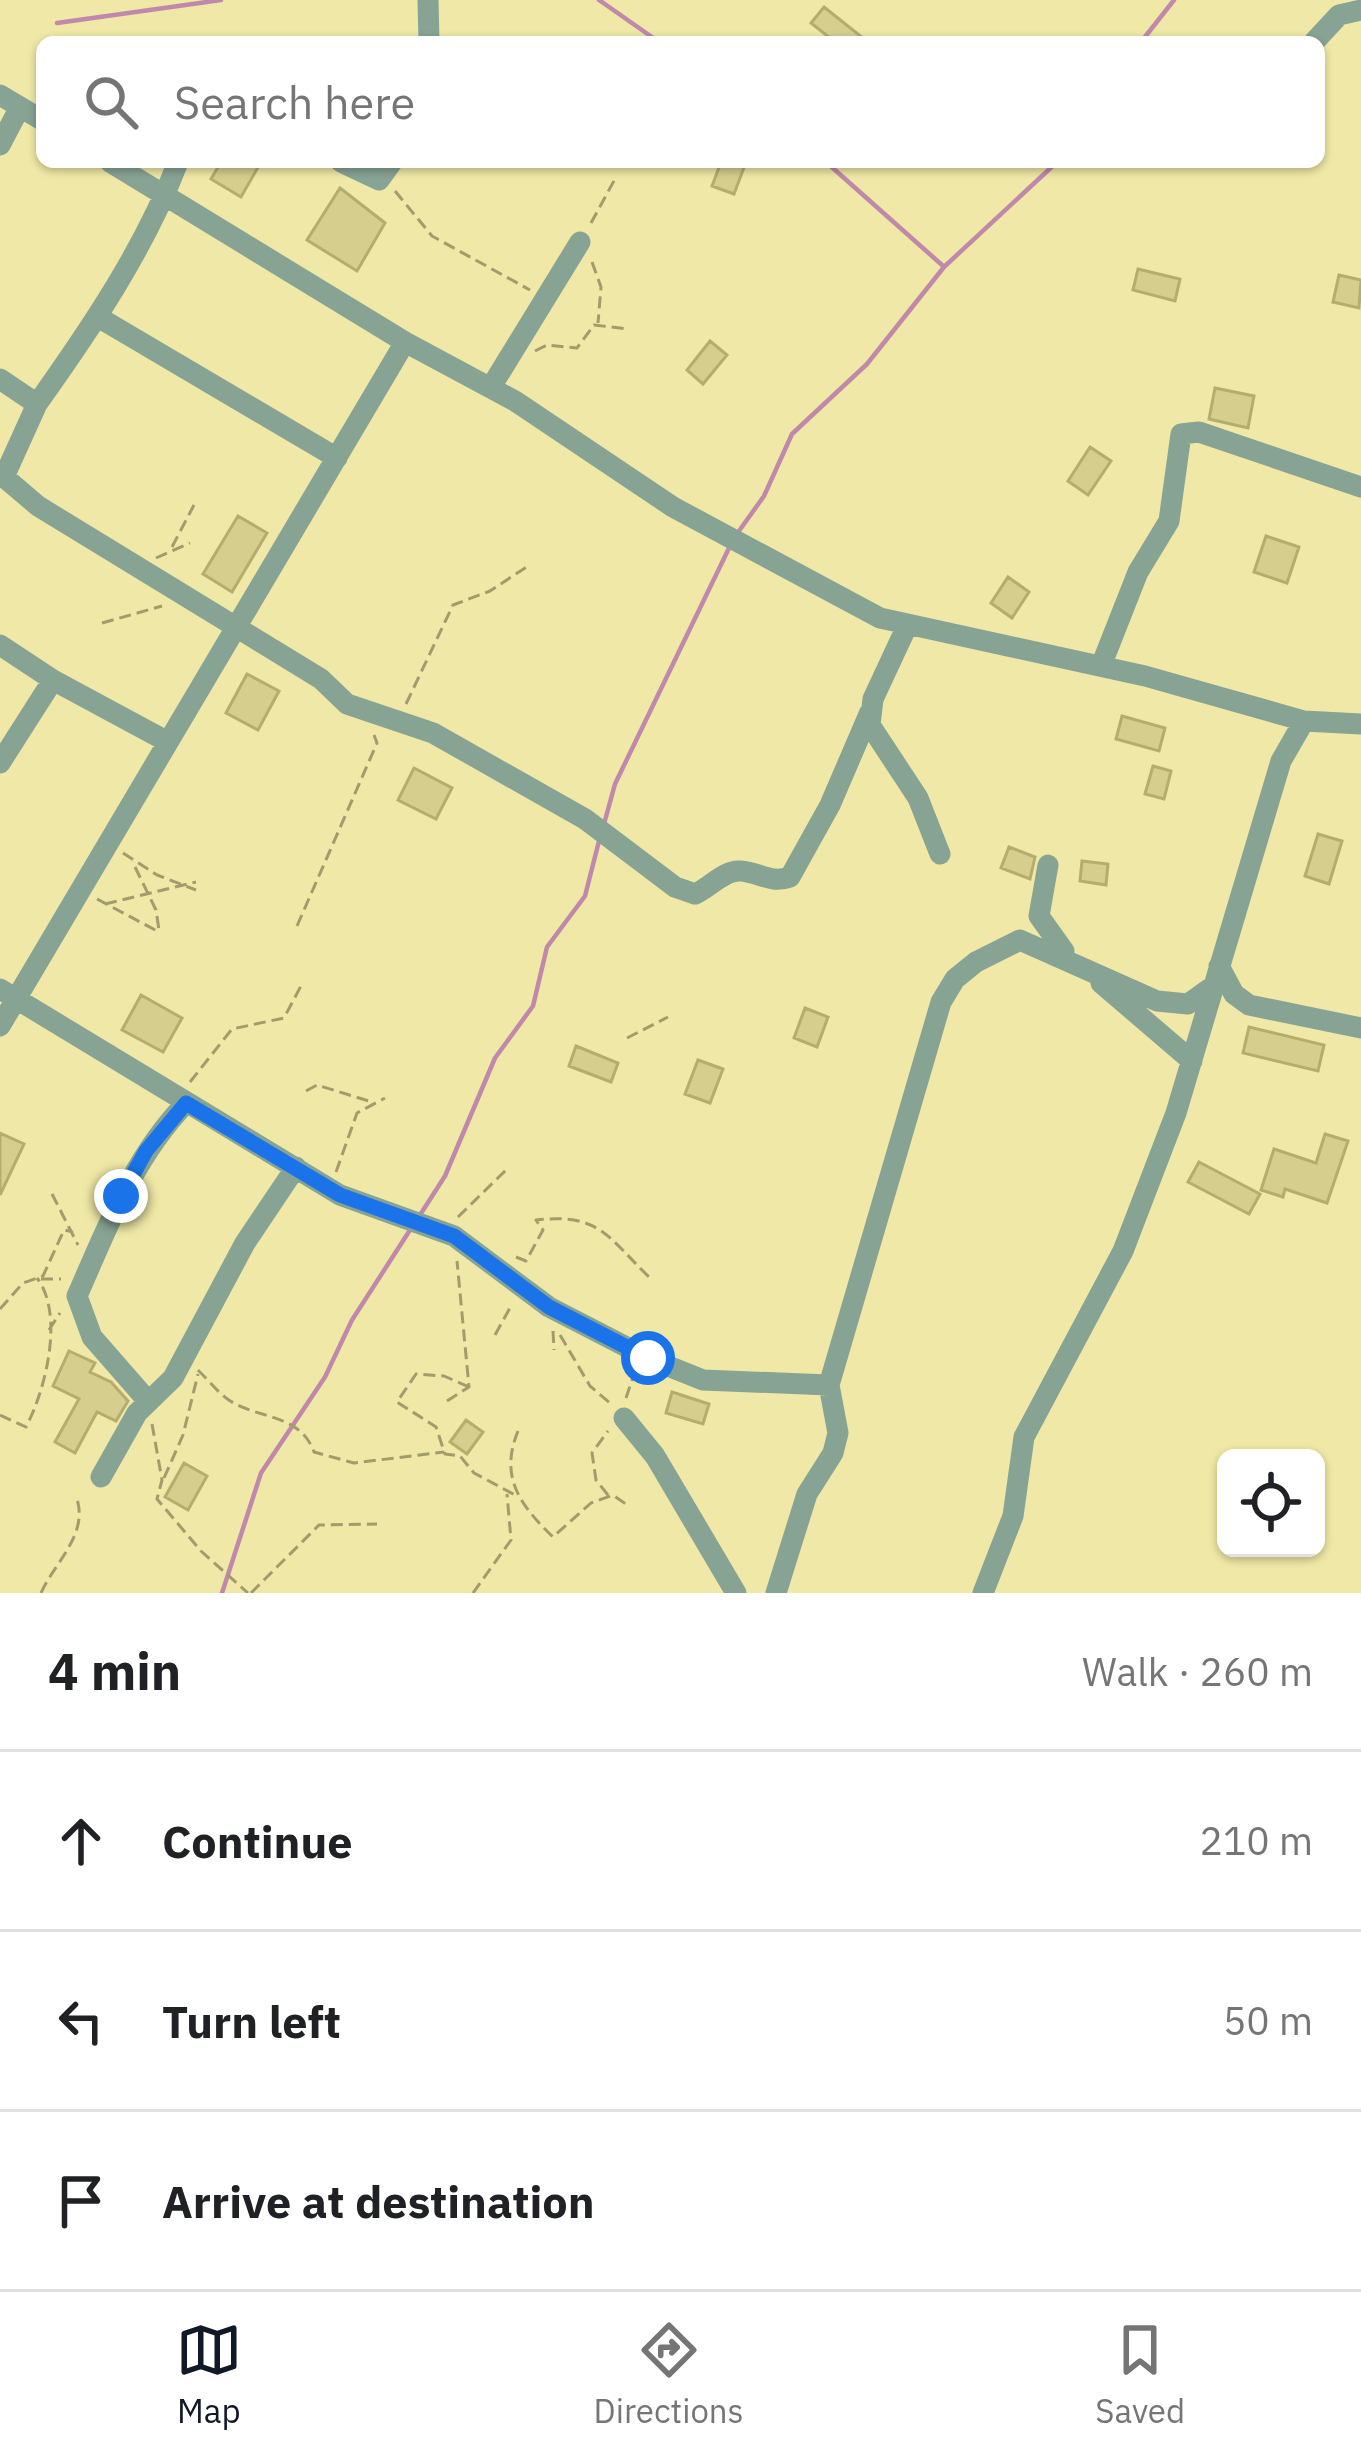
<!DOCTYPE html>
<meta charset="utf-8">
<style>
:root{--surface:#fff;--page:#f6f6f6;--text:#202124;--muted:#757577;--line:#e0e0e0;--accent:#111827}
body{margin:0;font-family:"IBM Plex Sans",sans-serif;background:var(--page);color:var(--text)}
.controls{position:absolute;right:36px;bottom:36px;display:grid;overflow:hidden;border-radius:18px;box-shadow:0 3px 9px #0004}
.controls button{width:108px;height:108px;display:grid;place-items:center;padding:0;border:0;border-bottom:3px solid var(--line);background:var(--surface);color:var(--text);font:60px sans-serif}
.stop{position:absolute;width:36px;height:36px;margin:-27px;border:9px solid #1a73e8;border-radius:50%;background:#fff}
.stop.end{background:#1a73e8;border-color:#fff;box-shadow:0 3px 12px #0008}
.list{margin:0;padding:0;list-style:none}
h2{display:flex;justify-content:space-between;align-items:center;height:156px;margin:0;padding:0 48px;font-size:51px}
h2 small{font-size:39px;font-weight:400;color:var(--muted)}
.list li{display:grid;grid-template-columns:78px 1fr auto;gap:36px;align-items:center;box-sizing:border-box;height:180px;padding:0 48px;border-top:3px solid var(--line)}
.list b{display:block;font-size:45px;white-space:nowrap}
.list em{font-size:39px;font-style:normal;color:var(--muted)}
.icon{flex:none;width:66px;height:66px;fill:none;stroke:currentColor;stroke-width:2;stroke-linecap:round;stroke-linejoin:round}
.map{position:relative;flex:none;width:1361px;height:1593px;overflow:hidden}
.search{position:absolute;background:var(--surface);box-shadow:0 3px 9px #0004;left:36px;right:36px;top:36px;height:132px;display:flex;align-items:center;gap:30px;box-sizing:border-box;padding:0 42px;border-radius:18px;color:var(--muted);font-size:45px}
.sheet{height:696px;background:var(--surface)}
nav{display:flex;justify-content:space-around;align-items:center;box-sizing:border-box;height:168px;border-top:3px solid var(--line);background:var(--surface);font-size:33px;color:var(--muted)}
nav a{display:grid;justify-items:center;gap:6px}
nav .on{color:var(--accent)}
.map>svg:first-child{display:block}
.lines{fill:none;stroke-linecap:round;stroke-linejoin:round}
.stream{stroke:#c089ab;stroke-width:4.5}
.building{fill:#d5ce8d;stroke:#b5ad6e;stroke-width:3}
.path{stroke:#a29c6c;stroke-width:3;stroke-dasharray:12 6;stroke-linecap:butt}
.minor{stroke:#87a394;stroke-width:21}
.route{stroke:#1a73e8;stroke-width:15}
</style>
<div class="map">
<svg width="1361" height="1593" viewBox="0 0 1361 1593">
<rect width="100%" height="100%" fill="#efe8a6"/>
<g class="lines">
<path class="stream" d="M599,0l60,42
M57,23l164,-23
M1141,42l33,-42
M826,162l116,103
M739,531l25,-35 28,-62 75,-70 77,-97 113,-105
M604,824l11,-40 115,-238
M420,1215l25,-39 50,-118 38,-52 14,-59 38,-51 14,-55
M222,1593l39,-120 64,-96 27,-57 58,-90"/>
</g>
<path class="building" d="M824,7l44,35h-33l-24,-19z
M221,162h40l-20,35 -30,-18z
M721,162h25l-12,32 -22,-8z
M340,188l45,35 -28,48 -50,-31z
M1138,269l42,10 -5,22 -42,-11z
M1339,275l22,5 -2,28 -26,-6z
M710,341l17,14 -24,29 -16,-14z
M1215,388l39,8 -6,32 -39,-9z
M1090,447l21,14 -23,34 -20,-14z
M238,516l29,17 -35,59 -29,-18z
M1266,536l33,11 -12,36 -33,-11z
M1008,577l21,15 -17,26 -21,-15z
M247,674l32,17 -21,39 -32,-17z
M1122,716l43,12 -6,23 -43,-12z
M1153,766l18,5 -7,28 -19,-5z
M414,768l38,20 -16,31 -38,-19z
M1318,834l24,7 -13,43 -24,-8z
M1009,847l26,10 -5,22 -29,-11z
M1082,861l26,3 -2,21 -26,-4z
M141,995l41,23 -19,34 -41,-22z
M805,1008l23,9 -11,30 -23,-9z
M1249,1027l75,18 -6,26 -75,-18z
M576,1046l42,17 -7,19 -42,-16z
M698,1060l25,9 -13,34 -25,-9z
M0,1133l24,11 -24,51z
M1325,1134l23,7 -21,62 -42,-14 -2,8 -22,-7 13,-41 42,14z
M1199,1162l61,32 -11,20 -61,-32z
M69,1351l26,12 -5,9 21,10 17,19 -12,20 -19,-9 -22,41 -20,-11 24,-43 -26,-13z
M672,1392l37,12 -6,20 -37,-11z
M466,1420l17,12 -16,22 -17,-12z
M184,1463l23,13 -19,34 -23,-13z"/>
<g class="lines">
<path class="path" d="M554,162l4,3
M395,191l37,45 98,54
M591,223l24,-44
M592,262l9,25 -3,36
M535,351l12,-6 30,3 17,-23 34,4
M172,547l22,-42
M156,558l34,-15
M102,623l60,-17
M406,704l47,-99 37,-14 38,-25
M123,853l34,22 39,15
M135,867l21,43 3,20
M97,899l62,33
M105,904l91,-22
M297,926l80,-183 -3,-8
M627,1038l41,-21
M190,1082l42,-53 52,-11 18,-34
M306,1091l11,-6 55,17
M336,1172l21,-59 28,-15
M52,1194l26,51
M458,1217l49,-48
M516,1257l10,4 17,-31 -7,-10c63,-7 71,16 113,57
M41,1279h20
M0,1309l23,-26 20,-7 21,-46 9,2
M49,1330l11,-17
M553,1331l1,19
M495,1335l16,-29
M560,1335l30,51 20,17
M198,1370c9,9 18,20 28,28 29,22 74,14 88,54l40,11 90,-11
M469,1387l-25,-11 -28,-2 -19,28 39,25 9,27 15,2 14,17 43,23
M626,1398l8,-24
M447,1401l22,-14 -12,-126
M0,1415l26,12c19,-36 39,-112 11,-149
M152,1424l10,56 -5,19 44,52 47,42
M518,1431c-19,46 2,74 35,106l38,-34 22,-8 17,12
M164,1478l19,-43 15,-61
M608,1495l-12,-15 -4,-27 16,-22
M41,1593c14,-31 47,-58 36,-94
M251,1593l68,-68 58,-1
M473,1593l38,-53 -4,-46"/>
<path class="minor" d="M428,0l1,42
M1314,42l25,-27 22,-5
M0,95l42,25
M0,145l20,-38
M110,162l295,180 110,59 158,106 207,111 265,58 159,45
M341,162l38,18 13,-18
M98,317l239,141
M0,379l37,25c54,-76 107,-154 141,-242
M491,387l89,-145
M37,404l-33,73 34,29 283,173 26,25 86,29 152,86 90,68 20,7c14,-6 29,-24 45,-23 20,1 30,13 50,6l40,-72 40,-93
M907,626l-34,73 -3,26 48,73 22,56
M0,645l53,35
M1101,666l37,-94 31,-51 12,-87 18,-2 162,55
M0,763l53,-83 115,62
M1048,865l-9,51 25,35
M1219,966l15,28 15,11 112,23
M1101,983l91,78
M0,989l340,206 114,41 95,71 99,51 55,22 126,5
M0,1026l405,-684
M147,1400l-55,-63 -15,-41c30,-68 56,-138 109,-193
M624,1418l31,38 81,137
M101,1477l36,-64 36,-35 72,-135 51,-76
M776,1593l31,-99 26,-41 5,-20 -9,-48 112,-383 14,-23 21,-17 44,-22 137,61 31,3 21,-15
M983,1593l30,-77 11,-79 99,-186 53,-138 105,-352 23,-40 57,3"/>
</g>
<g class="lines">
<path class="route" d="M121,1196l25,-45 40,-48 154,92 114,41 95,71 99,51"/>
</g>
</svg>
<div class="controls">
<button><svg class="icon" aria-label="locate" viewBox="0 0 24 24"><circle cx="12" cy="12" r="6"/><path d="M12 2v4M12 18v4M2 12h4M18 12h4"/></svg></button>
</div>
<div class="stop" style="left:648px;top:1358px"></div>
<div class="stop end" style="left:121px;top:1196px"></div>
<div class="search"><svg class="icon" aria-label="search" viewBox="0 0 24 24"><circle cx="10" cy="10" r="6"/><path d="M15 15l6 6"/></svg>Search here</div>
</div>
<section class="sheet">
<h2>4 min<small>Walk · 260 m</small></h2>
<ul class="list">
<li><svg class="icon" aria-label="ahead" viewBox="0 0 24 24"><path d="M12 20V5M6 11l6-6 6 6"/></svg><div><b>Continue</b></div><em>210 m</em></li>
<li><svg class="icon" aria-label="left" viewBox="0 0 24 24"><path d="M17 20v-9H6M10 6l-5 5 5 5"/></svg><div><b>Turn left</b></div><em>50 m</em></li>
<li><svg class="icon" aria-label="arrive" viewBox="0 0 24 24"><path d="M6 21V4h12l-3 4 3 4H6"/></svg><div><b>Arrive at destination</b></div></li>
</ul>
</section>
<nav>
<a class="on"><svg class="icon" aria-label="map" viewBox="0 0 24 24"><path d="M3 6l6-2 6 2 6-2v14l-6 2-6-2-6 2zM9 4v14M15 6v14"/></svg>Map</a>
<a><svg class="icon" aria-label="directions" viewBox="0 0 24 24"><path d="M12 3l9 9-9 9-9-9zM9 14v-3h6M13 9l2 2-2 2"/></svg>Directions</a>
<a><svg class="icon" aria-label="saved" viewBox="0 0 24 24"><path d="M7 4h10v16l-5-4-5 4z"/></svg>Saved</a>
</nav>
